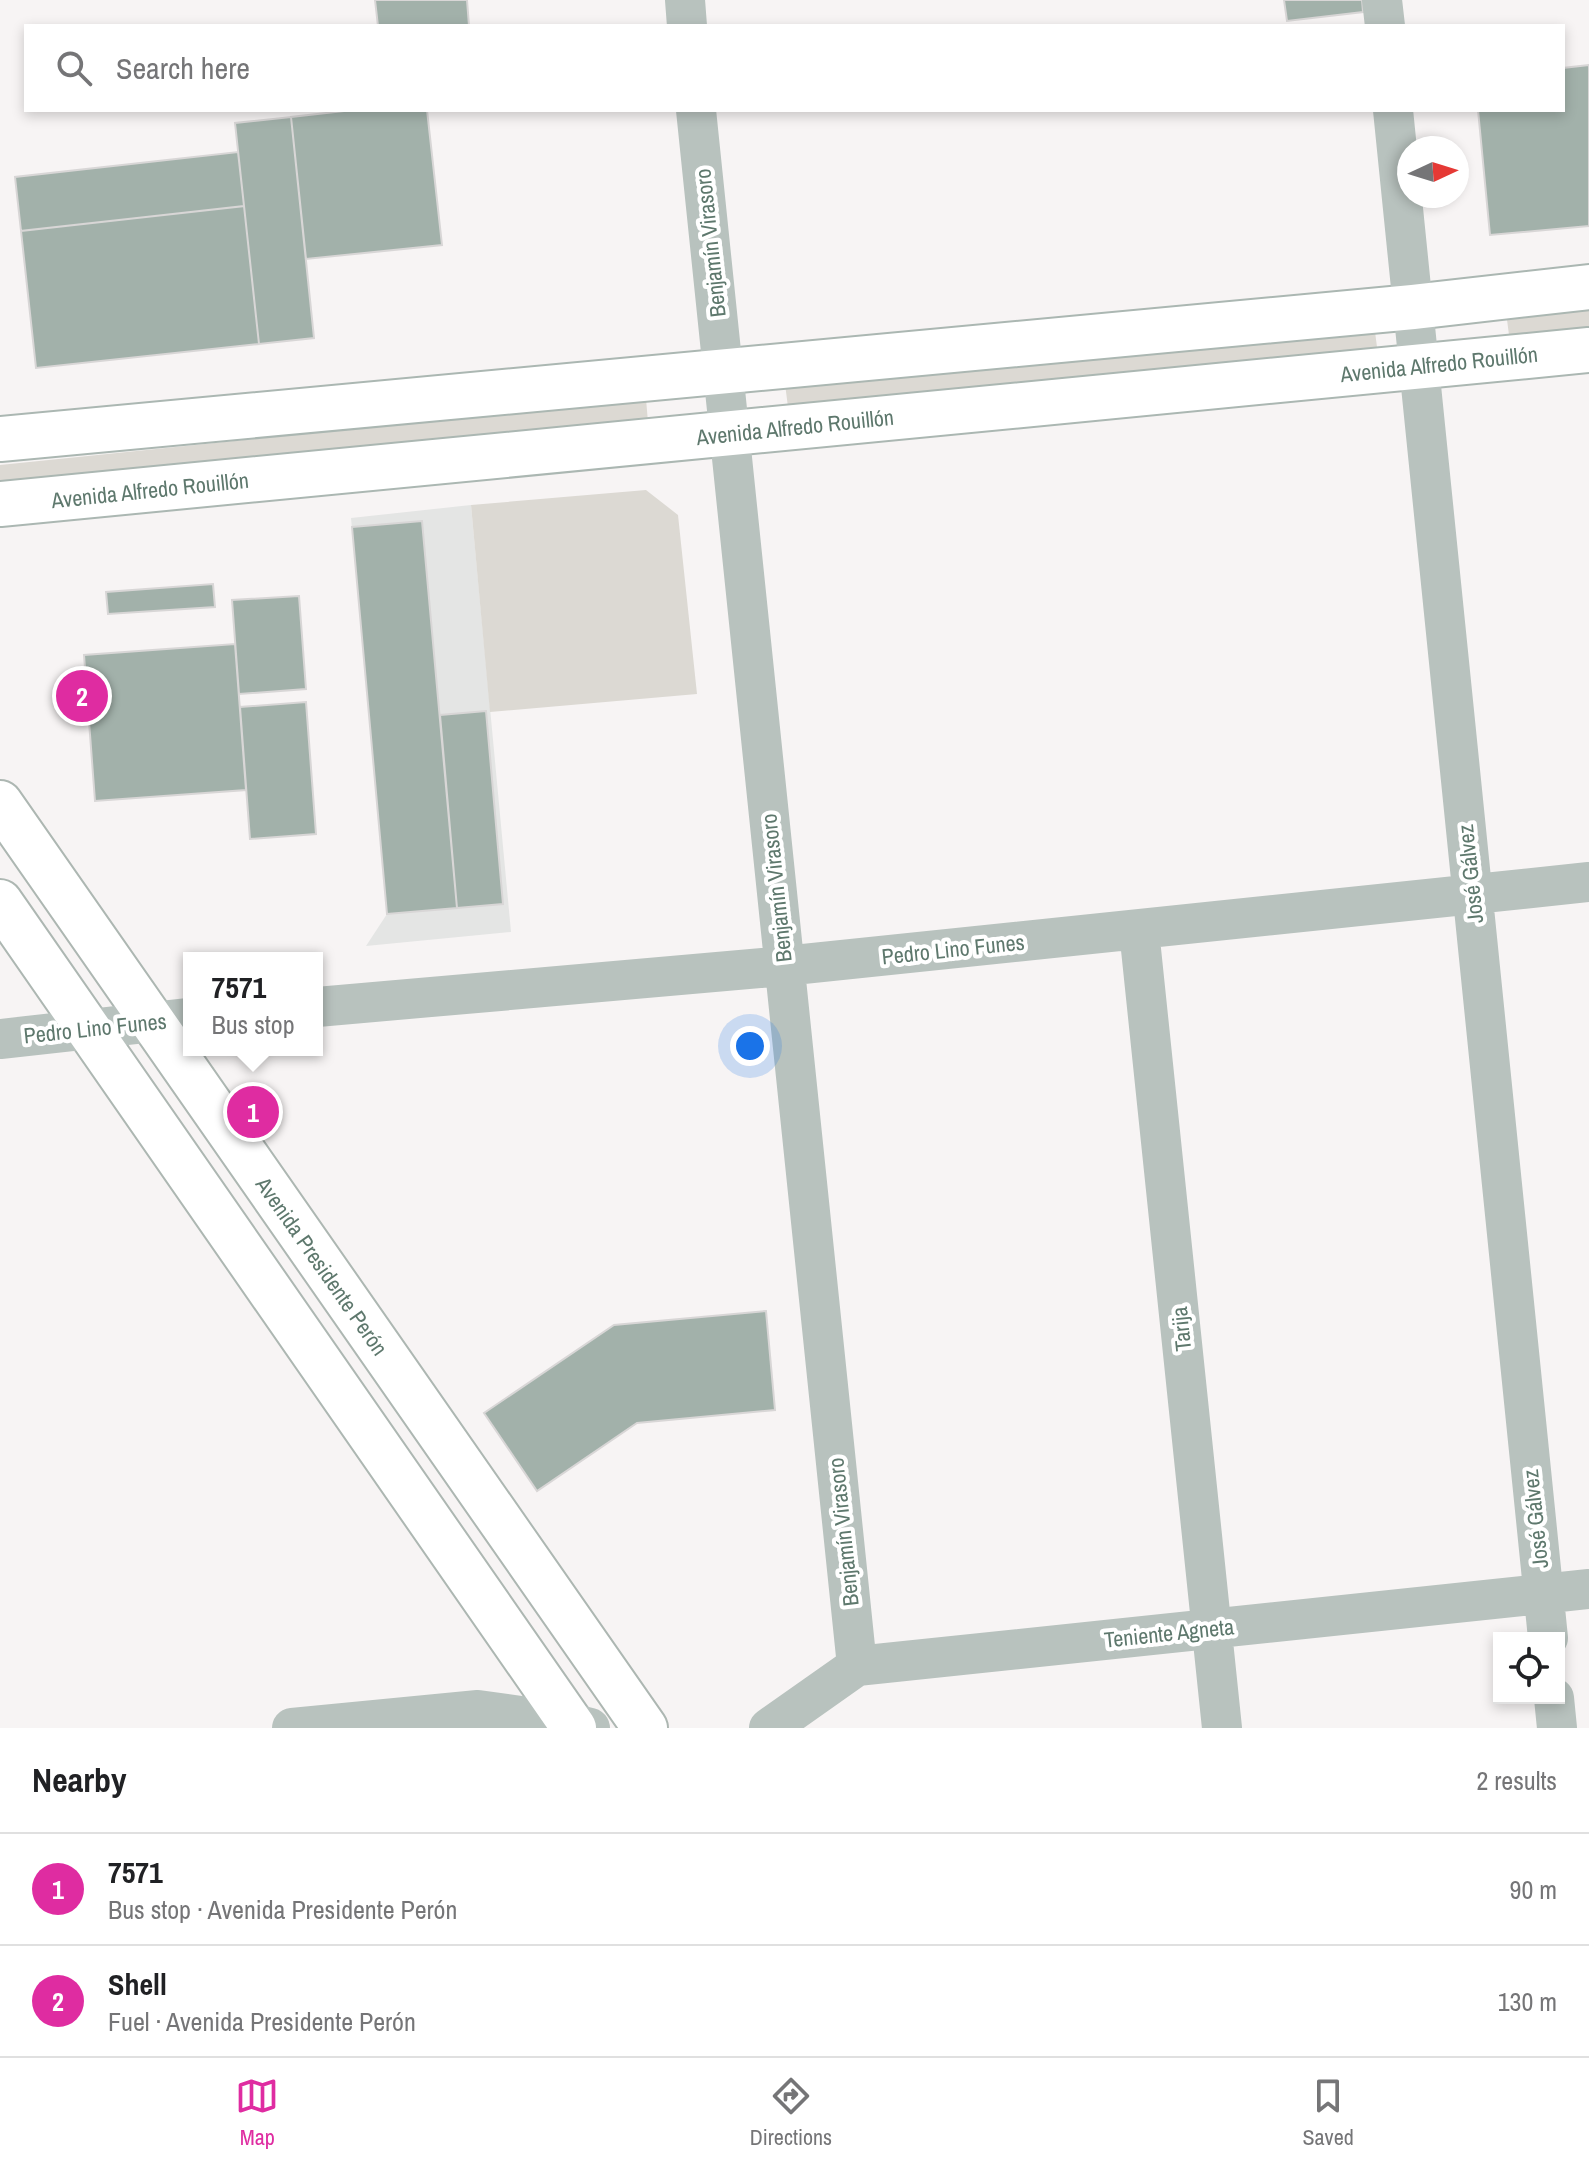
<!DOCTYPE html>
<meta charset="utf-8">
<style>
:root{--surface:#fff;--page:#f6f6f6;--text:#202124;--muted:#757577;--line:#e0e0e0;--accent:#df2ca1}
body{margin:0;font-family:"Archivo Narrow",sans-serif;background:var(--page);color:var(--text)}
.controls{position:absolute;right:24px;bottom:24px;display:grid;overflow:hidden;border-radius:0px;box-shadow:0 4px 12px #0003}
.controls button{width:72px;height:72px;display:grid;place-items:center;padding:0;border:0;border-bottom:2px solid var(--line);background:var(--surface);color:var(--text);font:40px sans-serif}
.compass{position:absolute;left:1397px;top:136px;width:72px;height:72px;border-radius:50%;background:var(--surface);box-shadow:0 4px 12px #0003;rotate:86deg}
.you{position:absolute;left:750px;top:1046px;width:28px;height:28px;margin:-20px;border:6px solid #fff;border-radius:50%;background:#1a73e8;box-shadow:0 0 0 12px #1a73e833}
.badge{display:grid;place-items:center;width:52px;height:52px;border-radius:50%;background:var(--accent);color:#fff;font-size:26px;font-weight:700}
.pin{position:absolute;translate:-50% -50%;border:4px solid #fff;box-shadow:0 2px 8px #0006}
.popup{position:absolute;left:183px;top:952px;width:140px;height:104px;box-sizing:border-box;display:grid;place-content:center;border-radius:0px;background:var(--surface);filter:drop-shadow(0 2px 6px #0005);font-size:26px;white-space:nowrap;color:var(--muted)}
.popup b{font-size:30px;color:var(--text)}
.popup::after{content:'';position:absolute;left:50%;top:100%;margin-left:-16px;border:16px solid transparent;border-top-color:var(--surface)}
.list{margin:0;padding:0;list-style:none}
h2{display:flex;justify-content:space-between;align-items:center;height:104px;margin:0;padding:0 32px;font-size:34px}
h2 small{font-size:26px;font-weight:400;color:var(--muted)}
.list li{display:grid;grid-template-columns:52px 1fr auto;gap:24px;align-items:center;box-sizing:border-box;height:112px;padding:0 32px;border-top:2px solid var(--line)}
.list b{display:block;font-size:30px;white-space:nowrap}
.list p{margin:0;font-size:26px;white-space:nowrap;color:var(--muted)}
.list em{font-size:26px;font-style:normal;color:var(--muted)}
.icon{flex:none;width:44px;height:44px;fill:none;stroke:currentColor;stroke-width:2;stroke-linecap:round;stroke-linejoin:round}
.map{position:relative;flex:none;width:1589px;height:1728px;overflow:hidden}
.search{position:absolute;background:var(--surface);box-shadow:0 4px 12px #0003;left:24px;right:24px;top:24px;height:88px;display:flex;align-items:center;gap:20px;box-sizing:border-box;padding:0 28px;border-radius:0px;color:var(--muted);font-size:30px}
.sheet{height:328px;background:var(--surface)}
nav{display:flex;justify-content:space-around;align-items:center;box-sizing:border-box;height:112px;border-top:2px solid var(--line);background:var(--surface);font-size:22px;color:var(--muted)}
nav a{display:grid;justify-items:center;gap:4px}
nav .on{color:var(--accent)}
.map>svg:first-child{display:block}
.built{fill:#e4e5e4}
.green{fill:#dcd9d3}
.building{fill:#a2b1aa;stroke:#d8d6d6;stroke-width:2}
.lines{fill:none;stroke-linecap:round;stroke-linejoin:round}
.secondary-casing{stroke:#abb7b2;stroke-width:48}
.primary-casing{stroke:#adb7b2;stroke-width:48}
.street{stroke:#b8c2be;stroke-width:40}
.secondary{stroke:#fff;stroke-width:44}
.primary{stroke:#fff;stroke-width:44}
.labels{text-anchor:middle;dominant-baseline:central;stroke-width:8;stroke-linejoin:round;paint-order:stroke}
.street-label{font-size:22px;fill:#5e786d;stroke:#fff}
</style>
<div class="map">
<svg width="1589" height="1728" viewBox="0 0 1589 1728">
<rect width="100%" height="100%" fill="#f7f4f4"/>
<path class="built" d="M471,505l40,427 -145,14 21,-32 -36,-396z"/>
<path class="green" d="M1589,304v23l-80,8 -3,-23z
M1374,324l3,23 -589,60 -3,-23z
M646,399l2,23 -648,66v-23z
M646,490l32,25 19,179 -207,18 -19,-207z"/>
<path class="building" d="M375,0h92l2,26h-91z
M1284,0h78l1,12 -76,9z
M1589,65v161l-99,9 -12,-125h85v-42z
M353,110h74l15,135 -136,14 -15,-142z
M291,117l23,221 -55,6 -24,-221z
M238,152l6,54 -223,25 -6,-54z
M244,206l15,138 -223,24 -15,-137z
M422,521l35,387 -70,6 -35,-387z
M213,584l2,23 -107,7 -2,-22z
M299,596l7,93 -67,5 -7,-94z
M235,644l11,146 -151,11 -11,-146z
M306,702l10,132 -66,5 -10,-132z
M486,711l17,193 -46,4 -17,-193z
M766,1311l9,99 -138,13 -100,68 -53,-78 130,-88z"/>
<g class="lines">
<defs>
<path id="secondary" d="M0,439l1413,-132 176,-20
M0,504l1589,-154"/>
<path id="primary" d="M0,803l645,925
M0,902l574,826"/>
</defs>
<use href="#secondary" class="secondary-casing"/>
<use href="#primary" class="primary-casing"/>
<path class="street" d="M685,0l2,26
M1382,0l3,26
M696,110l161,1556
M1393,110l155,1528
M1139,930l83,798
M317,1007l467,-41 805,-84
M0,1039l189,-21
M1554,1698l3,30
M292,1728l186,-18 92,13 20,5
M769,1728l88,-62 732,-77"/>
<use href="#secondary" class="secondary"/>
<use href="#primary" class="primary"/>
</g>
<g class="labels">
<g class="street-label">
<text transform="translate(710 243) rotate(-96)">Benjamín Virasoro</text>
<text transform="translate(1439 364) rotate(-6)">Avenida Alfredo Rouillón</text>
<text transform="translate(795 427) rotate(-6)">Avenida Alfredo Rouillón</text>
<text transform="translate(150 490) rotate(-6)">Avenida Alfredo Rouillón</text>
<text transform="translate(1470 874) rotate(-96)">José Gálvez</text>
<text transform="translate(776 888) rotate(-96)">Benjamín Virasoro</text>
<text transform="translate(953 949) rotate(-6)">Pedro Lino Funes</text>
<text transform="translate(95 1028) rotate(-6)">Pedro Lino Funes</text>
<text transform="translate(322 1266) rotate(55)">Avenida Presidente Perón</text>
<text transform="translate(1181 1329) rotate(-96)">Tarija</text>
<text transform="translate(1535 1519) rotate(-96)">José Gálvez</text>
<text transform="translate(843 1532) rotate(-96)">Benjamín Virasoro</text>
<text transform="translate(1169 1633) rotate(-6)">Teniente Agneta</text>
</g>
</g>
</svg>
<div class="controls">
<button><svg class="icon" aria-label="locate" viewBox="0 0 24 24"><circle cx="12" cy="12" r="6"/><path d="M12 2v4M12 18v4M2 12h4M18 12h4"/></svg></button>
</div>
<svg class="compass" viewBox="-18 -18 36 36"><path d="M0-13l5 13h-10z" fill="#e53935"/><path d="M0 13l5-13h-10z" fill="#757577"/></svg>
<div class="you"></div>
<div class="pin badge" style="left:253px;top:1112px">1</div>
<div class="popup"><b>7571</b>Bus stop</div>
<div class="pin badge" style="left:82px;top:696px">2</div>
<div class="search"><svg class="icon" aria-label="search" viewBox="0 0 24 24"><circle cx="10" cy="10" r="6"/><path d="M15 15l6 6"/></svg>Search here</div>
</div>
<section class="sheet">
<h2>Nearby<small>2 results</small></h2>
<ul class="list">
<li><span class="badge">1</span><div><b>7571</b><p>Bus stop · Avenida Presidente Perón</p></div><em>90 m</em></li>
<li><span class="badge">2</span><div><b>Shell</b><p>Fuel · Avenida Presidente Perón</p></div><em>130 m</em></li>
</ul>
</section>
<nav>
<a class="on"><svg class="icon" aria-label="map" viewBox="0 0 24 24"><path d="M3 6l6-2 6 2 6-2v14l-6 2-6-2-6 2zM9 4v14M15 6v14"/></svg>Map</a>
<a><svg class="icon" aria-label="directions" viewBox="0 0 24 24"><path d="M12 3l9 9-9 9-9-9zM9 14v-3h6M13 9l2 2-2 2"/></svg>Directions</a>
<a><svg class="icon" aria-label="saved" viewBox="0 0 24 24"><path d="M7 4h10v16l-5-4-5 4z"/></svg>Saved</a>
</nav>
